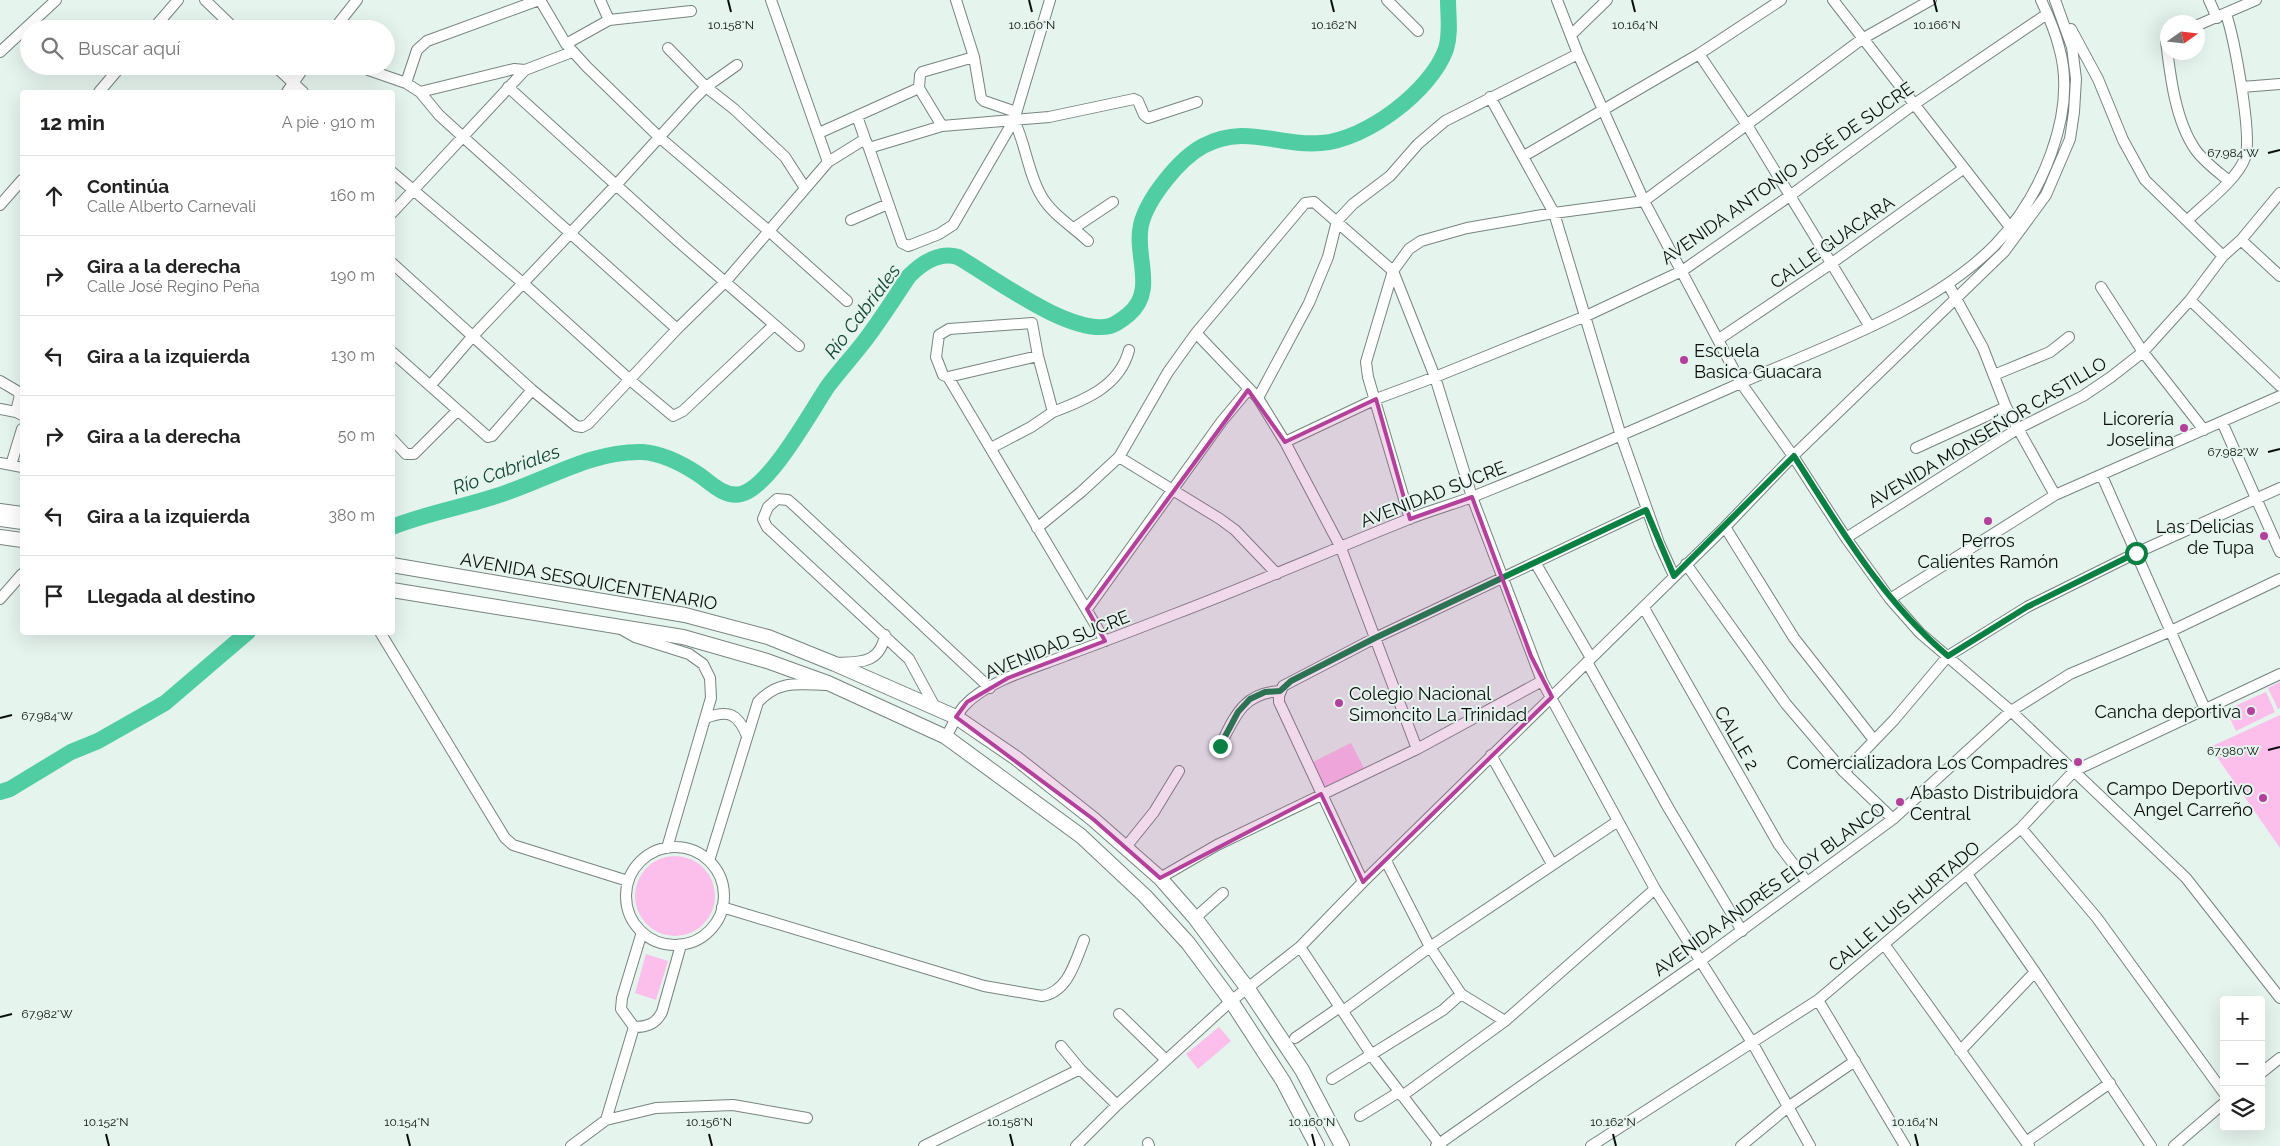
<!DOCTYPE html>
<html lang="es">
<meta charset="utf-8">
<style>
:root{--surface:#fff;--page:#f6f6f6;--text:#222;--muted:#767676;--line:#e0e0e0}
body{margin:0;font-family:Raleway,sans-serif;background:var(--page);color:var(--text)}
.controls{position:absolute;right:15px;bottom:15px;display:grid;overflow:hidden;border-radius:5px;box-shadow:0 5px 20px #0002}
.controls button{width:45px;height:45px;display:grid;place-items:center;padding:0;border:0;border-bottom:1px solid var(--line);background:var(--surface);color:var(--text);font:25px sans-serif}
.compass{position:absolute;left:2160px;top:15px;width:45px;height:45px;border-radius:50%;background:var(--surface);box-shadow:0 5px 20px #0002;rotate:76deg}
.stop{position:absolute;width:15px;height:15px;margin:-11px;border:4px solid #0b8043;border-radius:50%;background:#fff}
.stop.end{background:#0b8043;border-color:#fff;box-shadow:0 1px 5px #0008}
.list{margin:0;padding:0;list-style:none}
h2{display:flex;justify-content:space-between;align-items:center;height:65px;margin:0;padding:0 20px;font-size:21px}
h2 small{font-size:16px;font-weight:400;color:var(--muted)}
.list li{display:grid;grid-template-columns:32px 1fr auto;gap:15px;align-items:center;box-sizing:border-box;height:80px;padding:0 20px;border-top:1px solid var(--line)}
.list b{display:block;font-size:19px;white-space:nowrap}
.list p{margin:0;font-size:16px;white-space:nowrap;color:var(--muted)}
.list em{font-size:16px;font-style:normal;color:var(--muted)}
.icon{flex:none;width:28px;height:28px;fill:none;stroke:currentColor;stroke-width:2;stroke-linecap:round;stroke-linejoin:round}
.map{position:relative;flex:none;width:2280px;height:1146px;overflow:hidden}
.search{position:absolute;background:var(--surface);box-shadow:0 5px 20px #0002;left:20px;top:20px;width:375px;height:55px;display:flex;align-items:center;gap:12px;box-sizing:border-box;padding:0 18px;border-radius:28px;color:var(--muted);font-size:19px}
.panel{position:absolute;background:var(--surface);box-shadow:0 5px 20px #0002;left:20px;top:90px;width:375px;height:545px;border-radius:5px}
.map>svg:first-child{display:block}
.green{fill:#fcbeea}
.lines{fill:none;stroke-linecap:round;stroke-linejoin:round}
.river{stroke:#51cda4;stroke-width:16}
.street-casing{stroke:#77847e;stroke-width:12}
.secondary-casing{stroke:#77847e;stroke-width:16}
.street{stroke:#fff;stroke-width:10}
.secondary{stroke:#fff;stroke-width:14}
.route{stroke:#0b8043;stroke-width:6}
.marked{fill:#b3419b;fill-opacity:0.2;stroke:#b3419b;stroke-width:4;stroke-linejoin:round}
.ticks{fill:none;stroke:#090e0c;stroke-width:2}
.poi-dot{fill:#b3419b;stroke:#e6f4ee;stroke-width:2}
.labels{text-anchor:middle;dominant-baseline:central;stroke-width:4;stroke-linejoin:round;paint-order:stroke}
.street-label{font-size:18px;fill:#090e0c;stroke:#e6f4ee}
.poi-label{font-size:18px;fill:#090e0c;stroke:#e6f4ee;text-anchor:end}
.water-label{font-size:19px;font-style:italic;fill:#114635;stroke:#e6f4ee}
.ticks-label{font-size:12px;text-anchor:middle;fill:#090e0c;stroke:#e6f4ee;stroke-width:4;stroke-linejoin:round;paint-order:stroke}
</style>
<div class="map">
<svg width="2280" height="1146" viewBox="0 0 2280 1146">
<rect width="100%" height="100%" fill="#e6f4ee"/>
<path class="green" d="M2280,682v26l-2,1 -10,-21z
M2266,692l9,20 -39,19 -10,-21z
M2280,715v133l-70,-101z
M1351,743l13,25 -40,20 -13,-25z
M635 896a40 40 0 1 1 80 0a40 40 0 1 1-80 0Z
M646,954l22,7 -12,39 -21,-7z
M1219,1027l12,14 -33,28 -12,-15z"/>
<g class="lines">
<path class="river" d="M392,527c38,-15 78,-21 116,-35 44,-15 85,-41 134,-40 19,1 39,11 56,22 12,8 26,24 43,20 29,-7 70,-83 87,-108 12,-16 26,-31 38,-47 15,-20 29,-42 43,-63 13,-13 30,-25 49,-19 35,20 112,79 152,69 7,-2 13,-7 19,-12 28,-24 5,-58 12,-89 6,-26 38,-66 62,-79 43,-23 76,1 118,-3 45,-3 110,-52 125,-94 5,-16 2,-33 2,-49
M0,792l10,-3 61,-37 27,-11 67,-38 83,-71"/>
<defs>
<path id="street" d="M205,0l30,29
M540,0l26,44 21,23 71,69 112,96 77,69
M600,0l9,20
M771,0l57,162
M956,0l18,57 7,41 3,3 32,11
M1387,0l31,31
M1557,0l21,54 66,147 97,182 52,73 53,82 44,61 30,34 91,78 175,167 94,120
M1833,0l177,227
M2209,0l8,18
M2198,25l58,-25
M153,29l25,-29
M334,29l23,-29
M2071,29l27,50 25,61 22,40 78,76
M1571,35l36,-35
M2168,37l-2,4c4,33 9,79 29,108 8,12 22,22 34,32
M566,44l43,-24 82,-9
M668,48l38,39 28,22 51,48 20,31
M0,52l56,-52
M1699,54l48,71 123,202
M275,66l28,26
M357,66l49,17 14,9 19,23 23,21 215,193
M406,83l11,-33 10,-9 112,-41
M508,87l172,156 119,103
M2242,87l38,-3
M919,88l1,-13 2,-3 52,-15
M99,92l22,-26
M287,92l18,-26
M420,92l94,-23 11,1
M1490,97l64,116 67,223 38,107 15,33
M857,116l8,23
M1014,120c12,25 14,54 28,77 11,18 31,30 46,44
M819,133l100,-45 23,38
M869,148l33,95 6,3 3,-1 28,-11 14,-9 61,-105 36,-120
M1524,156l175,-102 82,-54
M392,172l132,112 106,96 43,36 10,-5 91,-86
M0,205l22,-25
M392,213l133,-143 47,-18
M851,220l37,-16
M2188,220c16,-16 49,-40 57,-62 8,-21 -11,-120 -19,-144
M1074,228l39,-26
M2241,240l39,36
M392,263l140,127 44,36 6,1 6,-3 89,-95 49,-48 102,-119 37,-23 4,9 73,-22 107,-9 85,-18 4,2 6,14 4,3 49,-16
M1948,284l35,64 23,59 49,88
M2101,287l42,65 61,78
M2190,300l90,86
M1196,333l62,65 27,44 56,106 76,201
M1719,339l113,-76 131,-94
M392,352l96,85 4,-1 40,-46
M1994,375l56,-23 19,-15
M948,377l90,-21
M0,381l17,10 3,4 -4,17 6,3
M430,386l42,-49 144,-152 78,-86 12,-12 31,-22
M1258,398l51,-95 19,-46 9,-36 16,-17 37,-28 28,-32 27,-23 133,-67
M0,409l16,3
M1053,412c32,-12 67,-26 76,-62
M2222,422l58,130
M392,439l14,15h8l43,-43
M1285,442l91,-43 59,-22 151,-61 96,-45 109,-76 122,-90 134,-91
M991,448l40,-21 22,-15 -15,-56 -6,-33 -83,6 -10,6 -3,22 7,18 5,2 157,264
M1916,448l90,-41
M1119,457l101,62 15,11 42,44
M0,463l22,4
M11,465l11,-36
M2102,476l103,233
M0,509l22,3
M1410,519l-42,-142 -2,-15 27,-91 16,-22 12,-8 46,-13 87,-15 90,-12 218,-162 69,-39
M1725,527l69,111 80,102
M1037,528l44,-36 38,-35 49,-85 28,-39 109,-130 9,-1 79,69 42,106 37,120 70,184 113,208 98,155 57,102
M1846,538l173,-110 64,-32 28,-19 32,-25 47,-52 33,-44 18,-16 39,-47
M1536,564l55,94
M1686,564l100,140 58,68 49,47
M0,599l22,-25
M1890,599l165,-104 225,-99
M1644,608l135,237 28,37
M1087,609l135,-188 26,-31
M621,629l14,8 54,17 14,10 7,14 1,20 -44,150
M380,632l125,206 8,7 115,36
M1587,662l82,147 73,122
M836,663c24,-1 44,1 49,-28
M935,707l-26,-48 -142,-132 -4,-8 5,-12 9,-8 11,1 8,7 194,181
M706,718c23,-9 32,-4 41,18
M946,737c6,-10 10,-22 18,-31 24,-26 71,-38 103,-51 36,-13 72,-27 108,-41 79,-30 156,-64 234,-95 22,-9 46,-15 68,-24 90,-36 178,-74 266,-113 82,-36 188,-72 252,-137 46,-48 83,-132 64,-198 -4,-16 -11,-32 -18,-47
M1220,746c15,-30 23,-53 60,-55
M1491,755l61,109
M1844,772l50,-52 54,-64 79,-49 109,-54 144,-65
M2021,828l76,90 127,175
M626 896a49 49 0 1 1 98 0a49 49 0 1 1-98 0Z
M1125,848l29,-36 25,-41
M709,861l49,-159c21,-22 39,-18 67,-17
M1386,861l44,86 31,47 44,27
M1967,874l68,98 116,174
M1160,878l57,-33 200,-96 125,-68
M1363,882l-84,-180v-6l4,-10 92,-48 271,-128
M722,907l262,79 58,10c26,-4 33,-34 42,-56
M1195,918l28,-25
M642,932l-20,66 -1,11 13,18c13,0 22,-3 28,-15l19,-67
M1884,944l145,202
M1300,947l75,113 66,86
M1818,1000l87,146
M1343,1011l87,-64 188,-126
M1119,1014l47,46
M1295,1038l45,-31
M1061,1046l19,23
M1960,1051l75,-79
M2261,1073l19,-15
M1332,1079l111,-69 18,-16
M1402,1096l103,-75 150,-132
M1360,1116l39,-24
M606,1120l28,-93
M2026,1142l84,-59
M1148,1143l1,3
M571,1146l35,-26 50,-12 77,-3 74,13
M924,1146l156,-77 37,36
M1076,1146l41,-41 114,-104 69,-54 63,-65 362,-355 68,-71 211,-204 42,-57 24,-56 4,-27 2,-33 -4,-32 -17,-47
M1436,1146l264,-185 193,-142 118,-108 59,-37 101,-43 109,-52
M1591,1146l227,-146 203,-172 53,-57 206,-97
M1741,1146l47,-39 67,-46
M2174,1146l50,-43"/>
<path id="secondary" d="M0,519l22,3
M0,537l22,3
M392,565l293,50 83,22 67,27 121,53 60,41 77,61 67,59 35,40 53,71 54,81 40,76
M392,590l291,47 84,24 61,22 118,54 135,99 64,60 43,47 43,58 52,80 34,65"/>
</defs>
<use href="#street" class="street-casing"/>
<use href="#secondary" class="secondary-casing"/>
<use href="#street" class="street"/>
<use href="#secondary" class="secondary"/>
</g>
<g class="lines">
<path class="route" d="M1220,746l18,-34 12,-13 15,-7 15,-1 11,-10 84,-43 271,-128 28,66 120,-120c45,71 89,145 154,200l79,-49 109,-54"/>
</g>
<path class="marked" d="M1248,390l37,52 91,-43 34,120 62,-22 59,159 21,41 -189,185 -42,-88 -161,84 -67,-59 -137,-102 11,-15 41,-24 97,-37 -18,-32z"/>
<path class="ticks" d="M728,0l3,12M1029,0l3,12M1331,0l3,12M1632,0l3,12M1934,0l3,12M2268,153l12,-3M2268,452l12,-3M0,718l12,-3M2268,750l12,-3M0,1017l12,-3M106,1134l3,12M407,1134l3,12M709,1134l3,12M1010,1134l3,12M1312,1134l3,12M1613,1134l3,12M1915,1134l3,12"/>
<g class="poi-dot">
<circle cx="1684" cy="360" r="5"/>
<circle cx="2184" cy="428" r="5"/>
<circle cx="1988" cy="521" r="5"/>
<circle cx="2264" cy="536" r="5"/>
<circle cx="1339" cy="703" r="5"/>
<circle cx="2251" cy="711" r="5"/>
<circle cx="2078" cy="762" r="5"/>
<circle cx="2263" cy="798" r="5"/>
<circle cx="1900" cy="802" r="5"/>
</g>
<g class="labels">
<g class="street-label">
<text transform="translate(1787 173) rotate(-35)">AVENIDA ANTONIO JOSÉ DE SUCRE</text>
<text transform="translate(1832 242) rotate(-35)">CALLE GUACARA</text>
<text transform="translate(1987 432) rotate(-31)">AVENIDA MONSEÑOR CASTILLO</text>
<text transform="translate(1433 494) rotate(-21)">AVENIDAD SUCRE</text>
<text transform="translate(589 581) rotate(10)">AVENIDA SESQUICENTENARIO</text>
<text transform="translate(1057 644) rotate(-22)">AVENIDAD SUCRE</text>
<text transform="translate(1737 738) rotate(60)">CALLE 2</text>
<text transform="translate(1769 889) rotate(-36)">AVENIDA ANDRÉS ELOY BLANCO</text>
<text transform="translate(1904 906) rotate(-40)">CALLE LUIS HURTADO</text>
</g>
<g class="poi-label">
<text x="1694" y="350" text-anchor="start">Escuela<tspan x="1694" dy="21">Basica Guacara</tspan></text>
<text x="2174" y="418">Licorería<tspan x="2174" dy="21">Joselina</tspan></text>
<text x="2254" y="526">Las Delicias<tspan x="2254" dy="21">de Tupa</tspan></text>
<text x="1988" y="540" text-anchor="middle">Perros<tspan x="1988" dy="21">Calientes Ramón</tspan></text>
<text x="1349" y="693" text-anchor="start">Colegio Nacional<tspan x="1349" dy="21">Simoncito La Trinidad</tspan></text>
<text x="2241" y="711">Cancha deportiva</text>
<text x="2068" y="762">Comercializadora Los Compadres</text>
<text x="2253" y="788">Campo Deportivo<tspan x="2253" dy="21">Angel Carreño</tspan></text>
<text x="1910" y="792" text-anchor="start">Abasto Distribuidora<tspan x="1910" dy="21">Central</tspan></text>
</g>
<g class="water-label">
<text transform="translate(862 311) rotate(-53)">Río Cabriales</text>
<text transform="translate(506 469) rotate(-20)">Río Cabriales</text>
</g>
</g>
<g class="ticks-label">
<text x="731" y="29">10.158°N</text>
<text x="1032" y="29">10.160°N</text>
<text x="1334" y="29">10.162°N</text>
<text x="1635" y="29">10.164°N</text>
<text x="1937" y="29">10.166°N</text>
<text x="2233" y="157">67.984°W</text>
<text x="2233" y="456">67.982°W</text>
<text x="47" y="720">67.984°W</text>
<text x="2233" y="755">67.980°W</text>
<text x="47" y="1018">67.982°W</text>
<text x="106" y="1126">10.152°N</text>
<text x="407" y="1126">10.154°N</text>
<text x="709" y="1126">10.156°N</text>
<text x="1010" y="1126">10.158°N</text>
<text x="1312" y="1126">10.160°N</text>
<text x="1613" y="1126">10.162°N</text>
<text x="1915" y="1126">10.164°N</text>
</g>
</svg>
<div class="controls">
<button>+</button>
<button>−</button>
<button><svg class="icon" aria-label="layers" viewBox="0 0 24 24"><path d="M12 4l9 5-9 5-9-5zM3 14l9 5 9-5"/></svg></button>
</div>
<svg class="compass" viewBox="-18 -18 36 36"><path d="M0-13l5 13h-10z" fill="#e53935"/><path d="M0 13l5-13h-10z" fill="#767676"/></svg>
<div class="stop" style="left:2136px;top:553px"></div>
<div class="stop end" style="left:1220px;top:746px"></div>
<div class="search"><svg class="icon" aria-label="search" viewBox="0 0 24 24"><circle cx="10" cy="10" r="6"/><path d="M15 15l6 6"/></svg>Buscar aquí</div>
<section class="panel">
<h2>12 min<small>A pie · 910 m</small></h2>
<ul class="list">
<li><svg class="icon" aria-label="ahead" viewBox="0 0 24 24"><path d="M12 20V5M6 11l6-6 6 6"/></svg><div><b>Continúa</b><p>Calle Alberto Carnevali</p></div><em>160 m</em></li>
<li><svg class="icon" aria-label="right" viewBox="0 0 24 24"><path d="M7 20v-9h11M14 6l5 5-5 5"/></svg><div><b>Gira a la derecha</b><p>Calle José Regino Peña</p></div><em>190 m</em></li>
<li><svg class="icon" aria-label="left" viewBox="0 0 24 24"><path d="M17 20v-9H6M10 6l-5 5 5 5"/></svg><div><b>Gira a la izquierda</b></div><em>130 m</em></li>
<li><svg class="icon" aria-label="right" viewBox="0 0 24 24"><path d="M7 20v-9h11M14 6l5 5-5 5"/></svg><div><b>Gira a la derecha</b></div><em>50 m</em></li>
<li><svg class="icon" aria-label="left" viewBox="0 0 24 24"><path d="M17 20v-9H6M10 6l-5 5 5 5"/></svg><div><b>Gira a la izquierda</b></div><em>380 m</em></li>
<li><svg class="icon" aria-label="arrive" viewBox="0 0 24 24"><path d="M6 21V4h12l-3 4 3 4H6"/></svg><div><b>Llegada al destino</b></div></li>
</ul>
</section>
</div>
